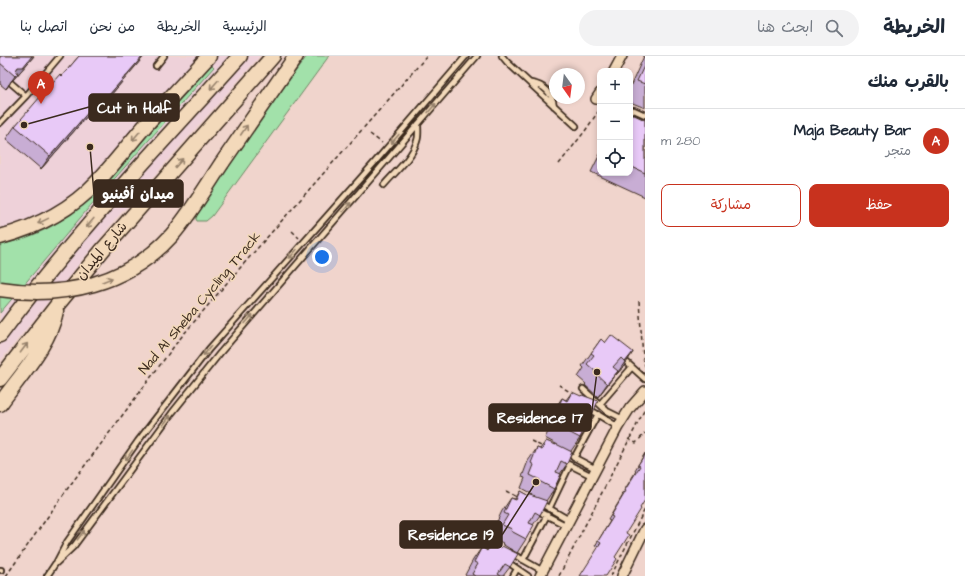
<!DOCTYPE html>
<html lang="ar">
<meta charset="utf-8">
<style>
:root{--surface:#fff;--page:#f2f2f3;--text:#1f2937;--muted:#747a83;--line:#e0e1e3;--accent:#c8321e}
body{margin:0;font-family:"Architects Daughter","Playpen Sans Arabic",sans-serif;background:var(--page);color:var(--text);direction:rtl}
.controls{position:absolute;right:12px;top:12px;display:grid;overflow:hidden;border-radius:8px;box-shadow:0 2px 6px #0003}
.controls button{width:36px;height:36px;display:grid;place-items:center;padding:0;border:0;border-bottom:1px solid var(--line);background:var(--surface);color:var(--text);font:20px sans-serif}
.compass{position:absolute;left:549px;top:12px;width:36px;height:36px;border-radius:50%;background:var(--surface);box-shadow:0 2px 6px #0003;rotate:166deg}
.you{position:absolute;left:322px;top:201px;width:14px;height:14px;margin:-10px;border:3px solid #fff;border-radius:50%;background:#1a73e8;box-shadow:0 0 0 6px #1a73e833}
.badge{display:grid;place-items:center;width:26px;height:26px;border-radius:50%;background:var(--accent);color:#fff;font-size:13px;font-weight:700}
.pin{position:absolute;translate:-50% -33px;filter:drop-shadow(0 1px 2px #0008)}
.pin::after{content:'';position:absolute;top:21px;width:14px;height:12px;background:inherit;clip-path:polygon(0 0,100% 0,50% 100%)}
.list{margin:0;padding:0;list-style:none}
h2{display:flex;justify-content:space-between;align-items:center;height:52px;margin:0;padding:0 16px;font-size:17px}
h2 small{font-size:13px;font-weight:400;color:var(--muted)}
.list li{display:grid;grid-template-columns:26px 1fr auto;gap:12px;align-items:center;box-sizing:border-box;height:64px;padding:0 16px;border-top:1px solid var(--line)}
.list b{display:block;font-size:15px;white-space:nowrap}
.list p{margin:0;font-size:13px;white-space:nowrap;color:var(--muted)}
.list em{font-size:13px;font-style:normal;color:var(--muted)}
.actions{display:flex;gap:8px;padding:12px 16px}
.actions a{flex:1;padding:9px 0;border:1px solid var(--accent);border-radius:8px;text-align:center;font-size:14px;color:var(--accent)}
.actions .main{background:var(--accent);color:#fff}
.icon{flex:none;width:22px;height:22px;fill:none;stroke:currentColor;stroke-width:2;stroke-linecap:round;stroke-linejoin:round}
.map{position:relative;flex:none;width:645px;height:520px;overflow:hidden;direction:ltr}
header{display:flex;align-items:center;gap:24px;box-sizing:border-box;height:56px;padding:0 20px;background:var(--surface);border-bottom:1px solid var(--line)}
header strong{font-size:19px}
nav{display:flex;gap:22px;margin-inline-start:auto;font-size:14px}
.search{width:280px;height:36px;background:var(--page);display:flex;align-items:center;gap:10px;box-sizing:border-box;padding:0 14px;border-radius:22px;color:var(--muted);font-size:15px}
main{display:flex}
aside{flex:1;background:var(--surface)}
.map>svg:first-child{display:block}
.built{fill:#eed1d9}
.green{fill:#a2e1aa;stroke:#6e8664}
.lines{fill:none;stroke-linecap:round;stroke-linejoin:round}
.lane-casing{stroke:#3b2a1e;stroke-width:8}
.street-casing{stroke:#3b2a1e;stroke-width:12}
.primary-casing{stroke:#3b2a1e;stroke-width:17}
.path{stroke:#3b2a1e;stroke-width:1.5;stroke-dasharray:4 3;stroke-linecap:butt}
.lane{stroke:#f3d9ba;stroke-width:4.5}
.street{stroke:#f3d9ba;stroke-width:9}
.primary{stroke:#f3d9ba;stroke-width:14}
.primary-bridge-casing{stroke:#3b2a1e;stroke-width:17;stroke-linecap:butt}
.primary-bridge{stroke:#f3d9ba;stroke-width:14}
.wall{fill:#c8add4;stroke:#3b2a1e}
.shaded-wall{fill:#a28dad;stroke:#3b2a1e}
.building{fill:#e8c9f7;stroke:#3b2a1e}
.oneway{stroke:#97826c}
.labels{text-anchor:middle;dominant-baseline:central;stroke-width:3;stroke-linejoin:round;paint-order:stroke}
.street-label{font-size:14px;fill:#3b2a1e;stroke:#f3d9ba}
.leader{fill:none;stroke:#3b2a1e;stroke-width:1.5}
.callout-dot{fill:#3b2a1e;stroke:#f3d9ba;stroke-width:1.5}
.callout{fill:#3b2a1e;stroke:#3b2a1e;stroke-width:1.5}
.callout-label{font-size:15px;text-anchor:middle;font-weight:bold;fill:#fff}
</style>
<header>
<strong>الخريطة</strong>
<div class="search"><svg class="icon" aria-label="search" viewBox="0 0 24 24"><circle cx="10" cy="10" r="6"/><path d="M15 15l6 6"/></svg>ابحث هنا</div>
<nav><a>الرئيسية</a><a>الخريطة</a><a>من نحن</a><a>اتصل بنا</a></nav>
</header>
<main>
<aside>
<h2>بالقرب منك<small></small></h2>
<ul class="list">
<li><span class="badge">A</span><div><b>Maja Beauty Bar</b><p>متجر</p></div><em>280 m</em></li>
</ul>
<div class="actions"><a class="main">حفظ</a><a>مشاركة</a></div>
</aside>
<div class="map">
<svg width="645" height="520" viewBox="0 0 645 520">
<rect width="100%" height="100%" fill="#f0d4cc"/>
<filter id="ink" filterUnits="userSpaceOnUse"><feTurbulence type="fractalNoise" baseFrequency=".025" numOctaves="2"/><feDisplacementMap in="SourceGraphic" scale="8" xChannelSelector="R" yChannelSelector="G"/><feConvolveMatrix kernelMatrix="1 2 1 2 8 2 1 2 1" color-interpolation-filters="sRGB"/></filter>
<g filter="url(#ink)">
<path class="built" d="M0,0h260l-146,165 -114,140z"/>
<path class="green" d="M307,0h22l-117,160 -6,5h-9l-1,-2 1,-4c35,-54 71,-107 110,-159z
M211,8l3,3 -122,137 -92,109v-68c50,-11 80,-34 115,-71v-2z"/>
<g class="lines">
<defs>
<path id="lane" d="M502,0l5,6 69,64
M156,10l8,-10
M11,27l15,13
M531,27c13,2 21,10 23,23
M630,54h4l11,5
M0,67l26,-27 34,-40
M384,129c11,-13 28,-27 33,-44 2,-5 1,-11 1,-17
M623,303l22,20
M583,333l24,22 16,8
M600,348l32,-37
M589,353l29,18
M573,401l23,12
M574,402l24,-44
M562,405l30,15
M540,447l29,17
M549,453l21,-44
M536,454l31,16
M511,497l32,18
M523,504l24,-45
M506,505l22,15
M56,507l11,-21 71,-101 71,-92 166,-187 91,-106
M0,514h1
M47,520l8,-12 19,-18 98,-133 48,-60 257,-297
M513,520l4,-7"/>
<path id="street" d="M614,15l8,-15
M596,43l4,-6
M540,520l78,-149 12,-19 15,-17
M622,520l23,-47"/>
<path id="primary" d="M222,107l74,-107
M0,181c37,-10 71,-27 97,-55 17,-18 32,-38 48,-56 21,-24 43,-47 64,-70
M0,279c73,-99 158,-188 240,-279
M0,323l58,-75 47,-57 168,-191
M0,348c19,-27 50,-60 56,-93"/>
</defs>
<use href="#lane" class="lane-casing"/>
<use href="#street" class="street-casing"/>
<use href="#primary" class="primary-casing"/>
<path class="path" d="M370,78l12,9
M559,108l26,-33 15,-22
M292,175l7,7
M317,197l6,5
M639,245l4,56 2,9
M559,329l14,9
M628,383l8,4 9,-10
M531,385l12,6
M506,435l11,6
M481,484l11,6
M6,520l62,-88 110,-147 48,-57 201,-228
M559,520l86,-167
M611,520l34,-67"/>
<use href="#lane" class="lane"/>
<use href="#street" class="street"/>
<use href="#primary" class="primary"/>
<defs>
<path id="primary-bridge" d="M0,233c64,10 128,-5 172,-54 19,-22 34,-48 50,-72"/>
</defs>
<use href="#primary-bridge" class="primary-bridge-casing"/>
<use href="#primary-bridge" class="primary-bridge"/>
</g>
<path class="wall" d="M0,0h34l-21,24h-1l-6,9 -6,-5z
M79,0h65l-52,61 -3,-3 -48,55 -35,-30 9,-13 47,-50z
M644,0h1v52l-15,-6v-15z
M630,57l15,7v77l-54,-25 9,-18v19h30z
M601,283l4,4 28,9 -9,14 -8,9 -1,-1 -7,10 -10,13 -13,-12 1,-1 -8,-7 6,-9 -2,-2z
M572,336l20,23 -7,10 -5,13 -9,13 -4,13 -7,10 -6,15 -8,12 -6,14 -7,10 -7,14 -9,14 -15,-9 1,-1 -10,-5 5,-10 -3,-2 7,-15 9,-13 4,1 5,-8 9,5h6l-5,-2v-1l-9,-5 4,-10 -3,-1 6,-16 9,-13 3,1 6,-8 9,4 1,-1 -11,-6 5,-10 -3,-1 6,-16 9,-13 4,2z
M645,397v47l-48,47 -2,-1 15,-25 -2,-1 15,-25 -1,-1 14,-23 -1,-1z
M492,486l18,25 -7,9h-37l-1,-1 8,-15 9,-13 5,3z"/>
<path class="shaded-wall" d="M32,0h2l-21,24h-1l-6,9 9,-13 -2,-2 5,-7z
M143,0h1l-3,4 -49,57 9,-13z
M98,45l-9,13 -48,55 9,-13z
M633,296l-9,14 -8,9 9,-13z
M618,315l-20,26 9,-13z"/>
<path class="building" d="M0,0h32l-9,11h-5l-2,3 2,3 -3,3 -15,-13z
M79,0h64l-42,48 -3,-3 -48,55 -35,-30 45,-52 2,2z
M645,8v20l-8,-3z
M630,57l15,7v53l-15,-7z
M611,279l22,17 -8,10 -4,-4 -8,9 5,4 -11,13 -13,-12 1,-1 -8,-7 7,-9 -3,-2 10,-14 4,4z
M572,336l9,4 1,-1 16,6 -6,14 -5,-3 -6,11 5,2 -6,13 -25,-13 5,-10 -4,-1 6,-16 5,3z
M546,385l10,4v-1l16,8 -5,12 -6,-3 -5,11 5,2 -7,15 -15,-8 1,-1 -10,-5 4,-10 -3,-2 6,-15 5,2z
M645,398v46l-5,8 1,1 -15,24 3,2 -14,22 2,2 -11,17h-26l21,-33 -3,-2 15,-24 -2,-1 15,-25 -1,-1 15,-24 -2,-1z
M520,435l9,5 1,-1 17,6 -7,14 -5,-3 -6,11 5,2 -8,14 -15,-8 1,-2 -10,-4 6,-10 -4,-2 7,-15 5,2z
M492,486l9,6 1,-2 16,8 -8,13 -5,-3 -7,10 3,2h-26l-3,-2 6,-10 -4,-2 8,-15 5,4z"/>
<defs><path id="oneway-shaft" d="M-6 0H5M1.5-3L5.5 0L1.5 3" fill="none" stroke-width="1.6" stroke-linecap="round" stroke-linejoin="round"/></defs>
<g class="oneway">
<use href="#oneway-shaft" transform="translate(214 29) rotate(132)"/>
<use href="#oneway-shaft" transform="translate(432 52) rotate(-49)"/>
<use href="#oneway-shaft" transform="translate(244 74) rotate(-56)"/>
<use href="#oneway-shaft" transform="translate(136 80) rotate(130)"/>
<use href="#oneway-shaft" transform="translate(395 83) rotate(131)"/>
<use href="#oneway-shaft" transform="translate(179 107) rotate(-49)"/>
<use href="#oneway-shaft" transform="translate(347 151) rotate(-49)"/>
<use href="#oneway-shaft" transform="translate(43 165) rotate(154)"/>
<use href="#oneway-shaft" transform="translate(90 167) rotate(130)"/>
<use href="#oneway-shaft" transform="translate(293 198) rotate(132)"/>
<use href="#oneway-shaft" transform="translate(107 224) rotate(-22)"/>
<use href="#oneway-shaft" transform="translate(249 263) rotate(-49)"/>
<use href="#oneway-shaft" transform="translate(24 292) rotate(-53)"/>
<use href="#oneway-shaft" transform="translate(207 295) rotate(129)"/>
<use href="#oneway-shaft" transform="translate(167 364) rotate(-53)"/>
<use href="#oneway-shaft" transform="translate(129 399) rotate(125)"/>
<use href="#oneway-shaft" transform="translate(81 479) rotate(-53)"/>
</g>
</g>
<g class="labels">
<g class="street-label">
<text transform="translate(102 195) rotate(-50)">شارع الميدان</text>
<text transform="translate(200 247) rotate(-50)">Nad Al Sheba Cycling Track</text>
</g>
</g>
<path class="leader" d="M24 69L89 51M90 91L94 138M597 316L591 362M536 426L502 479"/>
<g class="callout-dot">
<circle cx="24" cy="69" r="4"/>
<circle cx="90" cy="91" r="4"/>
<circle cx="597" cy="316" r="4"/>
<circle cx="536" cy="426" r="4"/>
</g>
<g class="callout">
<rect x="89" y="38" width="90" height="27" rx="4"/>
<rect x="94" y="124" width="89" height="27" rx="4"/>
<rect x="489" y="348" width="102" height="27" rx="4"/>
<rect x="400" y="465" width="102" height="27" rx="4"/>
</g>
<g class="callout-label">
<text x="134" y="57">Cut in Half</text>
<text x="138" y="143">ميدان أفينيو</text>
<text x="540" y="367">Residence 17</text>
<text x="451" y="484">Residence 19</text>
</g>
</svg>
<div class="controls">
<button>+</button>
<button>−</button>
<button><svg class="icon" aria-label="locate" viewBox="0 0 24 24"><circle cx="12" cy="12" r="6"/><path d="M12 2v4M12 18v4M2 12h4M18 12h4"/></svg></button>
</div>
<svg class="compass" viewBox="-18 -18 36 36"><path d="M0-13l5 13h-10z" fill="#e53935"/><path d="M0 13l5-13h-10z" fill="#747a83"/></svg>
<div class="you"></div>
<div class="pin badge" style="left:41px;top:48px">A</div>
</div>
</main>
